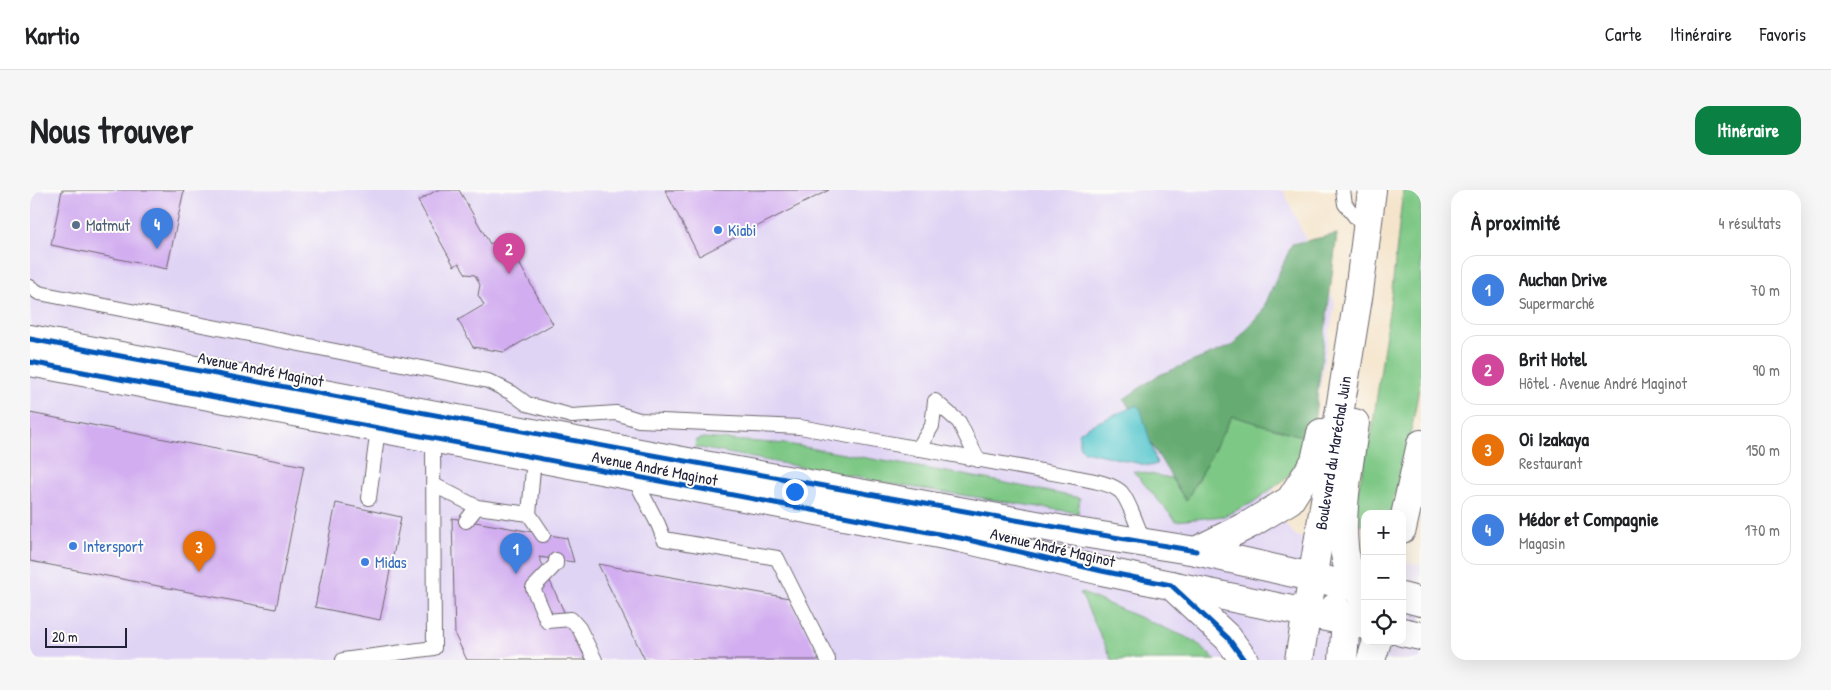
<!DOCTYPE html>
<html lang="fr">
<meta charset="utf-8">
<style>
:root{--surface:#fff;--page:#f6f6f6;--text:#202124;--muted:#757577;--line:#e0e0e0;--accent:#0b8043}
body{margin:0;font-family:"Patrick Hand",sans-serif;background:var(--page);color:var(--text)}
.controls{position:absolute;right:15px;bottom:15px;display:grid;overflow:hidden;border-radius:10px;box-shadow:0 5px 20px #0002}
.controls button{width:45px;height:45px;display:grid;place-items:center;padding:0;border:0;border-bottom:1px solid var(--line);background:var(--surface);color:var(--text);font:25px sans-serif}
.scale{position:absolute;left:15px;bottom:12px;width:82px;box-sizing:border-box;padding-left:5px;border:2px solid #22223b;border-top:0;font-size:14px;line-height:18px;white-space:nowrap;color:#22223b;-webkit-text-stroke:4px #fdfcf7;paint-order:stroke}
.you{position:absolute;left:764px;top:301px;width:18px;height:18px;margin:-12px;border:4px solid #fff;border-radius:50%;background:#1a73e8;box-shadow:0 0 0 8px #1a73e833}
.badge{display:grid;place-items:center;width:32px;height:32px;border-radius:50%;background:var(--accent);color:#fff;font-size:16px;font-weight:700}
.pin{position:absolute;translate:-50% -41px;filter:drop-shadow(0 1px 2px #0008)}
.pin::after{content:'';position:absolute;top:26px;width:18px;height:15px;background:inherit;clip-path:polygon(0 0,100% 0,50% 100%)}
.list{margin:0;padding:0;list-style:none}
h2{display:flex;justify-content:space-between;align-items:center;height:65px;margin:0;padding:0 20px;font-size:21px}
h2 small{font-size:16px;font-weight:400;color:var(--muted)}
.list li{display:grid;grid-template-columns:32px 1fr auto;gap:15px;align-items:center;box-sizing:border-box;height:70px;margin:0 10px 10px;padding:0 10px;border:1px solid var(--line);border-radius:15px}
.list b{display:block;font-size:19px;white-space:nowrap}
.list p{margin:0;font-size:16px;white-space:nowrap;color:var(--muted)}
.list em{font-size:16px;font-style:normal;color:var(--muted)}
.icon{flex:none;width:28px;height:28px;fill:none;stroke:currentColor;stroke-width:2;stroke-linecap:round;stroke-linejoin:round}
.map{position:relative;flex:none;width:1391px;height:470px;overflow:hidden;border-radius:15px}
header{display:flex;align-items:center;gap:30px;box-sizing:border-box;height:70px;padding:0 25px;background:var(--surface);border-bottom:1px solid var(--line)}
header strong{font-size:24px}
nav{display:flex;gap:28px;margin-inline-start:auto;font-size:18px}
.intro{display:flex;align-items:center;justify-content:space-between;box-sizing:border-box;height:120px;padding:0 30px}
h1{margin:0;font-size:35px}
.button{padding:12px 22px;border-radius:15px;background:var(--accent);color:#fff;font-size:18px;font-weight:700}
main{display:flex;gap:30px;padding:0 30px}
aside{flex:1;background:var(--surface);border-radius:15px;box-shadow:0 5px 20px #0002}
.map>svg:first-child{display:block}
.built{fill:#e0d4f4}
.green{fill:#7ec885;stroke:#507560}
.forest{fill:#66ac72;stroke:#446756}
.water{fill:#59c7ce;stroke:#3e7484}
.building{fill:#d2adf0}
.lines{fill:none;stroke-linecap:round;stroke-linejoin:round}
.lane-casing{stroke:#6c666d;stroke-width:16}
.primary-casing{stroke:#6c666d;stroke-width:30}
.lane{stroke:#fff;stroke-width:14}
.primary{stroke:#fff;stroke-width:28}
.cycleway-casing{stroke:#fdfcf7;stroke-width:8}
.cycleway{stroke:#0057b8;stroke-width:5}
.service-dot{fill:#5c6f8a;stroke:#fdfcf7;stroke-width:2}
.shop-dot{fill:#3f7fe0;stroke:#fdfcf7;stroke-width:2}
.labels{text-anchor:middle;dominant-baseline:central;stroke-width:4;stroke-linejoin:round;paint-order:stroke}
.service-label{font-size:16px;fill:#4e5e75;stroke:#fdfcf7;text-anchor:start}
.shop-label{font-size:16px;fill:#366cbe;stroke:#fdfcf7;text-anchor:start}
.street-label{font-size:16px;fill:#22223b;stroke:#fdfcf7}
</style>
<header>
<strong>Kartio</strong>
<nav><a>Carte</a><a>Itinéraire</a><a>Favoris</a></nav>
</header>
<div class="intro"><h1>Nous trouver</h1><a class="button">Itinéraire</a></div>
<main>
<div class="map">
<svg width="1391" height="470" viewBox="0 0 1391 470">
<rect width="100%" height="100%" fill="#fdfcf7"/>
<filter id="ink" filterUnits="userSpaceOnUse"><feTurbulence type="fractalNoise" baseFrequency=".02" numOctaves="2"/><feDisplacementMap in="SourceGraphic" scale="10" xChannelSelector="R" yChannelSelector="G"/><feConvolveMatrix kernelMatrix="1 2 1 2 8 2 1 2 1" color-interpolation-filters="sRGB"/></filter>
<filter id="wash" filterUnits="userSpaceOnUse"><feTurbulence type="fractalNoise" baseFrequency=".0096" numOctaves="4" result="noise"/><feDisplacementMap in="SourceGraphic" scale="20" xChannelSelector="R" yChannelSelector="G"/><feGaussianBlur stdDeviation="1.12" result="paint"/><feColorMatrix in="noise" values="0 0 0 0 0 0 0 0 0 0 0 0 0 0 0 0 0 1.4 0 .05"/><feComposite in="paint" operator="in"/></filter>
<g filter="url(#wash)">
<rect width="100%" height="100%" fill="#f4e4cb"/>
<path class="built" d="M0,0h1253l52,113 -23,127 -46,72 30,34 69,16v89h37v-80l19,4v95h-1391z"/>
<path class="green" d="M1373,0h18v186l-8,46 -23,92h-25v11l-15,-3 22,-91 20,-141z
M1202,226l80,23 -24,38 -36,26 -28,13 -48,5 -43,-50 38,7 15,23z
M674,248l83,6 199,35 94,19 -2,15 -181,-28 -202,-38 1,-7z
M1050,402l113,48 23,20h-104z"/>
<path class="forest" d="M1307,44l-25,205 -80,-23 -46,85 -62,-102 33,-23 76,-31 29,-34 30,-67z"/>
<path class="water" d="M1107,215l4,5 16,54 -7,2 -66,-15 -5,-6v-12l8,-6z"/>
<g id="blocks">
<path class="building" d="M32,0h122l-17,79 -116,-24z
M407,0h22l31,54 14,-8 49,88 -49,28 -31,-5 -15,-27 26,-15 -6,-10 2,-10 -5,-10 -9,-1 -7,-11 -5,3 -36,-65z
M635,0h164l-130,66z
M0,223l274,53 -28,143 -246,-48z
M306,313l65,14 -21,103 -65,-13z
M422,328l115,20 7,24 -35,-5 47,103h-119l-12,-25z
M568,374l191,34 31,62h-175z"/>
</g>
</g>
<g filter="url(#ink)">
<use href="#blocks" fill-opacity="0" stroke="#6c666d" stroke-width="1"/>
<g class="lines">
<defs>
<path id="lane" d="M1313,0l2,14 20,25
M0,97l9,6 449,88 24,12 15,11 45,12 44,-3 23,7 161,7 269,49c14,3 42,6 52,16 9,10 17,37 23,50
M905,211l24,21 19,38
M888,259l14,-23 3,-25
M603,286l25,48 6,15 113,19 51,102
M404,295l43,22
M339,308l9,-70
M499,324l5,-56
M436,331l11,-14 52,7 14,21
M526,370v4l-23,24 14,33 24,-2 8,9 16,32
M313,470l91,-12 -1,-210"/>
<g id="primary">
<path d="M0,149l663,124 371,67 132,21 169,38"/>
<path d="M0,172l930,176 142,33 263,54"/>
<path d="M1325,233c-5,37 -15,86 -11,123 1,18 10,39 20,54"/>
<path d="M1372,339l19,-85"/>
<path d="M1166,361l54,-27 40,-24 25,-39 6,-28"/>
<path d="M1141,395l57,53 16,22"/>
<path d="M1372,407l19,5"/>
<path d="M1305,417l11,14 -3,39"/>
<path d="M1372,442l19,4"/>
<path id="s1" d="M1269,470l60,-368 13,-102"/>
<path d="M1341,470l6,-19"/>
</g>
</defs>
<use href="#lane" class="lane-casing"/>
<use href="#primary" class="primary-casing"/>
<use href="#lane" class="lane"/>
<use href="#primary" class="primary"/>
<defs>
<path id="cycleway" d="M0,149c388,73 776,146 1166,212
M0,172l930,176 142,33 69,14 57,53 16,22"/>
</defs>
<use href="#cycleway" class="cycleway-casing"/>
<use href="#cycleway" class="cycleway"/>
</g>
</g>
<circle class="service-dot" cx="46" cy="35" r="5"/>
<g class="shop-dot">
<circle cx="688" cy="40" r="5"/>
<circle cx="43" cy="356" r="5"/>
<circle cx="335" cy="372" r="5"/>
</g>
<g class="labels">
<g class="service-label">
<text x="56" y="35">Matmut</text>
</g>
<g class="shop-label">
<text x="698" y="40">Kiabi</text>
<text x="53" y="356">Intersport</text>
<text x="345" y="372">Midas</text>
</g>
<g class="street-label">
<text transform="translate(231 179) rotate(11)">Avenue André Maginot</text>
<text stroke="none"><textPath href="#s1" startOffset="210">Boulevard du Maréchal Juin</textPath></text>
<text transform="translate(625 278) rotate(11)">Avenue André Maginot</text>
<text transform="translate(1023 357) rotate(13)">Avenue André Maginot</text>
</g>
</g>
</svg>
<div class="controls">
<button>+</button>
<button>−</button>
<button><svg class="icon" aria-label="locate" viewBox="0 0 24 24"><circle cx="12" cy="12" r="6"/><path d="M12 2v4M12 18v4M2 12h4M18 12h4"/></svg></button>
</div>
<div class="scale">20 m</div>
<div class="you"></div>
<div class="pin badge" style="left:486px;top:384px;background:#3f7fe0">1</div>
<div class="pin badge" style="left:479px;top:84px;background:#d1479c">2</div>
<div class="pin badge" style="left:169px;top:382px;background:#e8710a">3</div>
<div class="pin badge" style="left:127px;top:59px;background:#3f7fe0">4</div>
</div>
<aside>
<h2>À proximité<small>4 résultats</small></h2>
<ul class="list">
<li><span class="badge" style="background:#3f7fe0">1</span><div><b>Auchan Drive</b><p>Supermarché</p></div><em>70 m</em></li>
<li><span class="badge" style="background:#d1479c">2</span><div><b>Brit Hotel</b><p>Hôtel · Avenue André Maginot</p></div><em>90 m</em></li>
<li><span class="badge" style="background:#e8710a">3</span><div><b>Oi Izakaya</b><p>Restaurant</p></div><em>150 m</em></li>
<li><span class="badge" style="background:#3f7fe0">4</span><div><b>Médor et Compagnie</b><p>Magasin</p></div><em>170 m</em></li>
</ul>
</aside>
</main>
